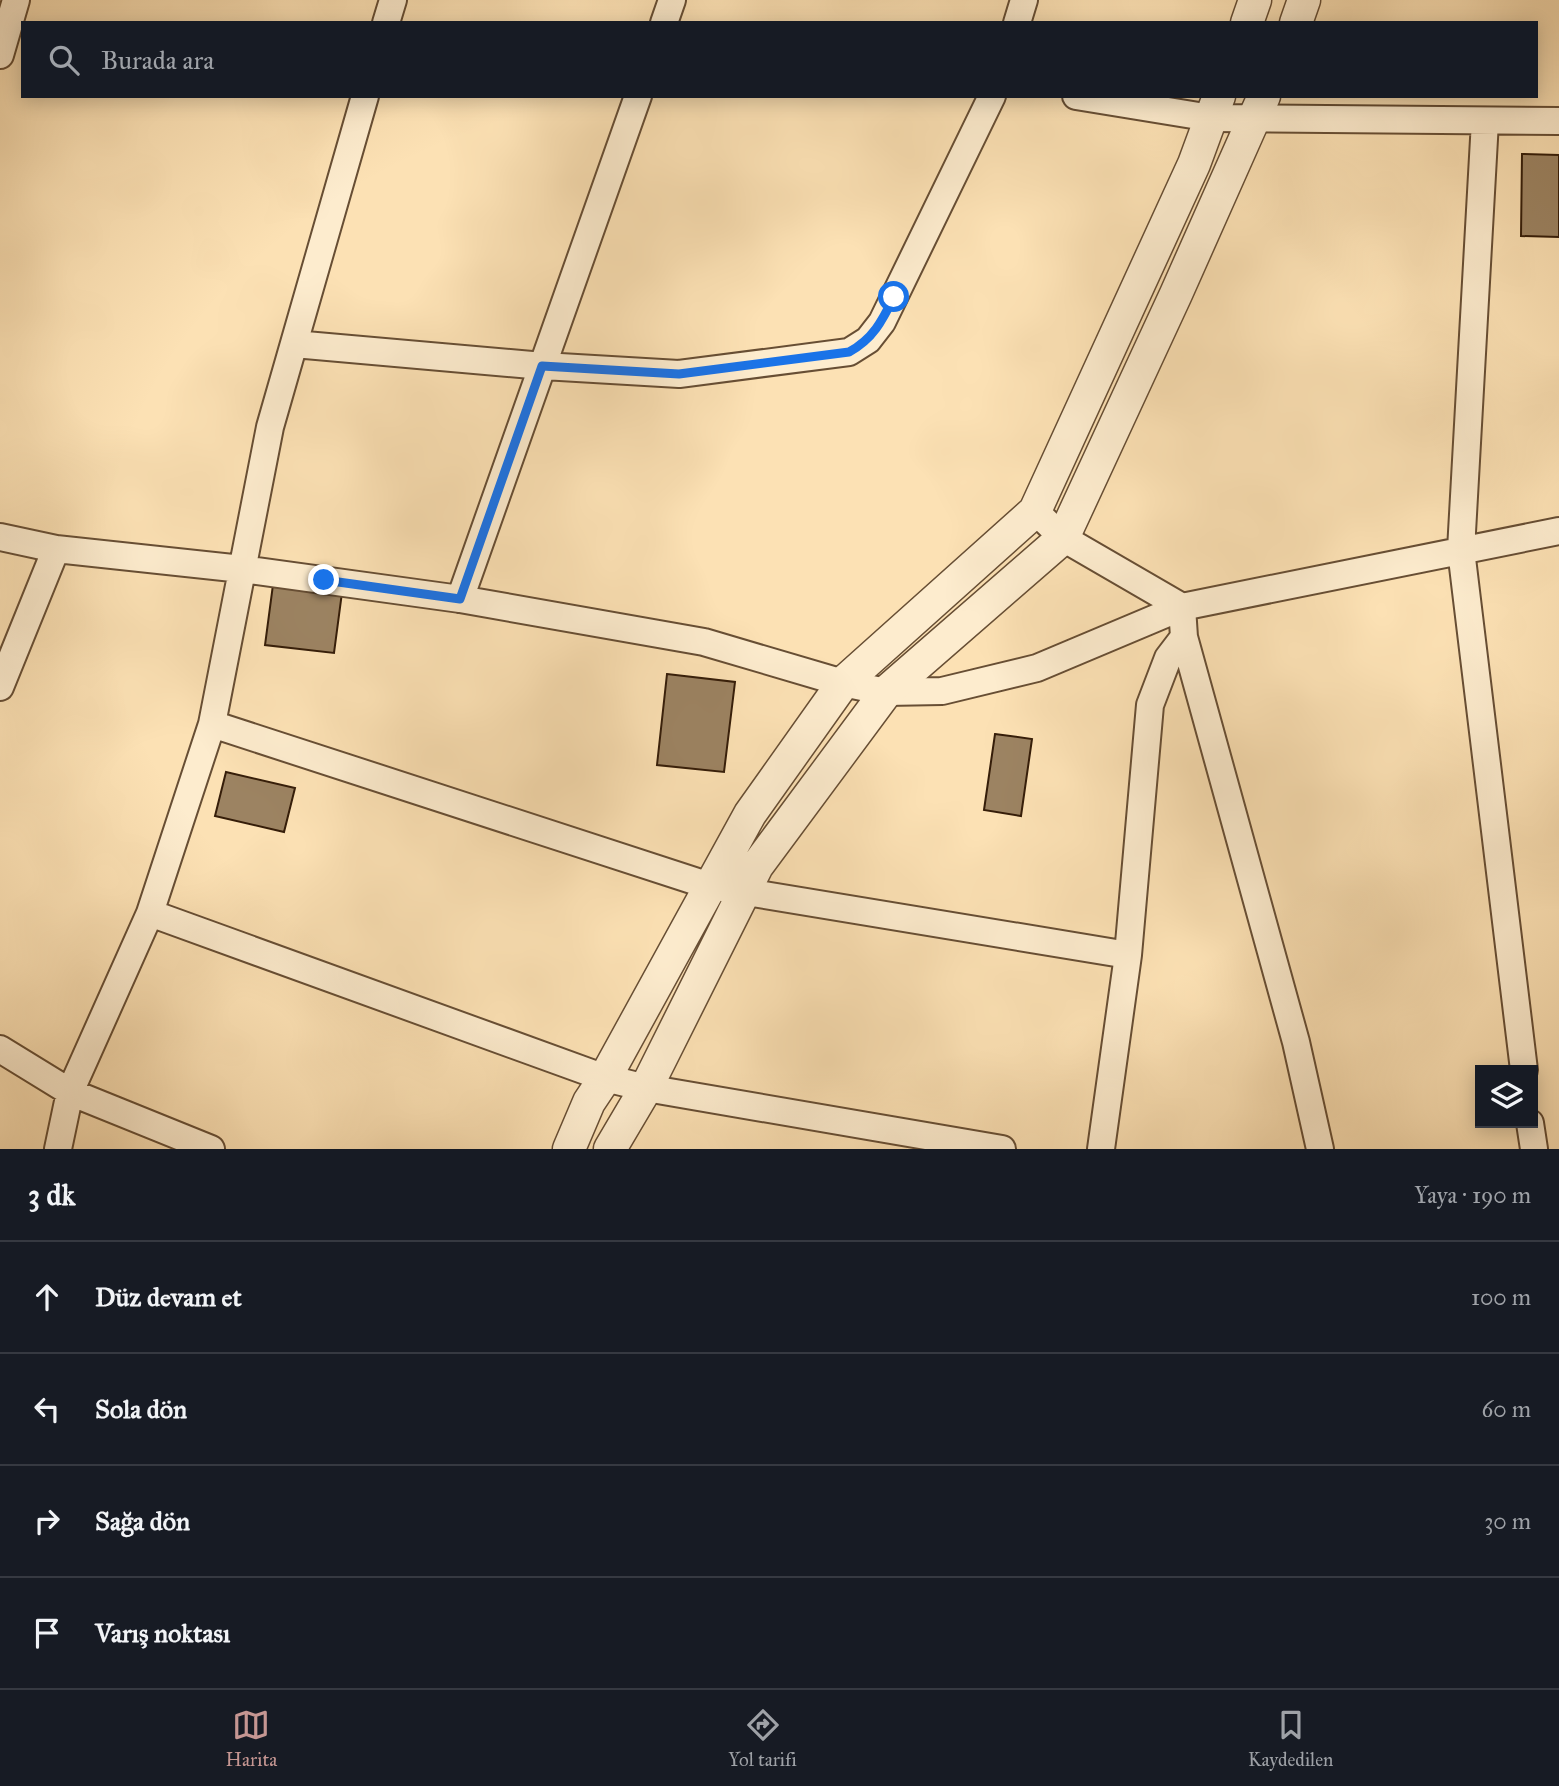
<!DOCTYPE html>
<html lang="tr">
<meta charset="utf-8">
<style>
:root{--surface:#171b24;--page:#20242c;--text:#f1f3f6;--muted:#9ea1a6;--line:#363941;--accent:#c59692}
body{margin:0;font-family:"IM FELL Great Primer",serif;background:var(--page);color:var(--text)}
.controls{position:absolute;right:21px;bottom:21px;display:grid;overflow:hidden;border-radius:0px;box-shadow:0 4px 18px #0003}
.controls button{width:63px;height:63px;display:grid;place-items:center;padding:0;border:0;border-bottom:2px solid var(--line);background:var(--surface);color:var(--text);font:35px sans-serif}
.stop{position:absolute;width:21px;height:21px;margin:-16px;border:5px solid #1a73e8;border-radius:50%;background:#fff}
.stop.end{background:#1a73e8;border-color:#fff;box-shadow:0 2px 7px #0008}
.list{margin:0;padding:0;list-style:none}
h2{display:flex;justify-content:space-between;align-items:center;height:91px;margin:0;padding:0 28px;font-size:30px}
h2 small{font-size:23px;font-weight:400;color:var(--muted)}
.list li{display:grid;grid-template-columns:46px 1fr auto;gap:21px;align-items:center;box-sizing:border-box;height:112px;padding:0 28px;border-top:2px solid var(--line)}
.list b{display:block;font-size:26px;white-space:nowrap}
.list em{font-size:23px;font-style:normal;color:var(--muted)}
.icon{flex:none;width:38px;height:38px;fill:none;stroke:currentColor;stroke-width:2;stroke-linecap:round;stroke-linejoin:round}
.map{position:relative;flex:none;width:1559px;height:1149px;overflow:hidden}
.search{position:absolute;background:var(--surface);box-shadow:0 4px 18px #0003;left:21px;right:21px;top:21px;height:77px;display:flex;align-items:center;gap:18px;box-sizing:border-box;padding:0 24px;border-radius:0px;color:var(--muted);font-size:26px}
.sheet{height:539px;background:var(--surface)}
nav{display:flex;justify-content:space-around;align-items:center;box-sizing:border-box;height:98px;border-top:2px solid var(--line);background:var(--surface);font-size:19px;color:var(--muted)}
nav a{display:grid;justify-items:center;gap:4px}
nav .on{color:var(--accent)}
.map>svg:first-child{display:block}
.building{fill:#9c8362;stroke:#351d09;stroke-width:2}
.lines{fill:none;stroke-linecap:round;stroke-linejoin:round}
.minor-casing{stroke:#674e34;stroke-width:30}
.tertiary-casing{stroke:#674e34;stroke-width:35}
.minor{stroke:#fdecce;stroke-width:26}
.tertiary{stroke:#fdecce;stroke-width:32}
.route{stroke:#1a73e8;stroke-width:9}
</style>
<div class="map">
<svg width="1559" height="1149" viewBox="0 0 1559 1149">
<rect width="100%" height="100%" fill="#fce1b4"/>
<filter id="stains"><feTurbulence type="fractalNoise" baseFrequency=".00286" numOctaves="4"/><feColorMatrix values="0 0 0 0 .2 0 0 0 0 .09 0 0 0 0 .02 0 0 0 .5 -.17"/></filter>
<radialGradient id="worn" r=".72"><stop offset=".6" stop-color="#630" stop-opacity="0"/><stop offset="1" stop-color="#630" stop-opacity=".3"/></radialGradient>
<path class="building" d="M1522,154l37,1v82l-38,-1z
M274,577l69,8 -9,68 -69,-8z
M667,674l68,8 -11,90 -67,-7z
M995,734l37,5 -11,77 -37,-6z
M226,772l69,16 -11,44 -69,-16z"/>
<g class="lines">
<defs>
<path id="minor" d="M386,23l7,-23
M664,23l8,-23
M1017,23l7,-23
M0,55l16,-55
M1076,96l135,22 348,3
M1485,121l-24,429 63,520
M294,344l249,22 136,8 170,-22 19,-12 14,-18 110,-226
M1035,511l28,27 119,69 377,-76
M0,537l56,12 186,20 218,30 244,43 139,41 43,9 56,-1 95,-23 145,-61 2,30 112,405 24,107
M460,599l178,-503
M0,687l56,-138
M212,724l498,162 418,69
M150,913l455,165 41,10 356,61
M0,1049l70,43 141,57
M1530,1123l4,26
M58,1149l12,-57 80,-179 62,-189 58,-297 95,-331
M1101,1149l27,-194 22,-250 18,-47 16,-21"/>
<path id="tertiary" d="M1247,23l8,-23
M1296,23l8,-23
M569,1149l20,-47 16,-24 145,-264 93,-131 192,-172 159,-347 25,-68
M610,1149l36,-61 111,-222 129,-174 177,-154 113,-244 88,-198"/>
</defs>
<use href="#minor" class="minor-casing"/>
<use href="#tertiary" class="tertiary-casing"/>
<use href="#minor" class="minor"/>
<use href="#tertiary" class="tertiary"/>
</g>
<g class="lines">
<path class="route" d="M324,580l136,19 82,-233 137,8 170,-22c24,-13 33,-31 45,-55"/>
</g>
<rect width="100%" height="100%" filter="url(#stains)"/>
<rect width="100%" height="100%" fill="url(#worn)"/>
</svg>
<div class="controls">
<button><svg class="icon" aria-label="layers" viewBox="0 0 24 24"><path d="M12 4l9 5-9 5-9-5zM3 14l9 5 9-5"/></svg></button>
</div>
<div class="stop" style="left:894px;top:297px"></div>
<div class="stop end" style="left:324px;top:580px"></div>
<div class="search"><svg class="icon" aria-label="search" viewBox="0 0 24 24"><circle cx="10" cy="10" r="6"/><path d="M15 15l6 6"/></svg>Burada ara</div>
</div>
<section class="sheet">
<h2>3 dk<small>Yaya · 190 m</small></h2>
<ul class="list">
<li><svg class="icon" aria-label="ahead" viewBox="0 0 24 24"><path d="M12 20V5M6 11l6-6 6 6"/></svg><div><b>Düz devam et</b></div><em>100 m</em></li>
<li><svg class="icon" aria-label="left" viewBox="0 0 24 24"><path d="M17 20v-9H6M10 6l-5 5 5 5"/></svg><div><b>Sola dön</b></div><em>60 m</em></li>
<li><svg class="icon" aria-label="right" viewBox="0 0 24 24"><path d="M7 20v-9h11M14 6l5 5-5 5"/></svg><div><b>Sağa dön</b></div><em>30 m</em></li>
<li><svg class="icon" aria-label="arrive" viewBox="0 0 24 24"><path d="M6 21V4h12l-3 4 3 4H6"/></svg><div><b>Varış noktası</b></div></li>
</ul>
</section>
<nav>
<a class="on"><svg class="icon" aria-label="map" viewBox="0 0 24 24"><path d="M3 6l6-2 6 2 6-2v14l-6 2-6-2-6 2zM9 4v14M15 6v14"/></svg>Harita</a>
<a><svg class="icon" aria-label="directions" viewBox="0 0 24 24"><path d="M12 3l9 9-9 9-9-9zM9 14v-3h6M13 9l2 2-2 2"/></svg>Yol tarifi</a>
<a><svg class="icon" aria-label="saved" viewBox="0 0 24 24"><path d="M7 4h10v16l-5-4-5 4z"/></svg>Kaydedilen</a>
</nav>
